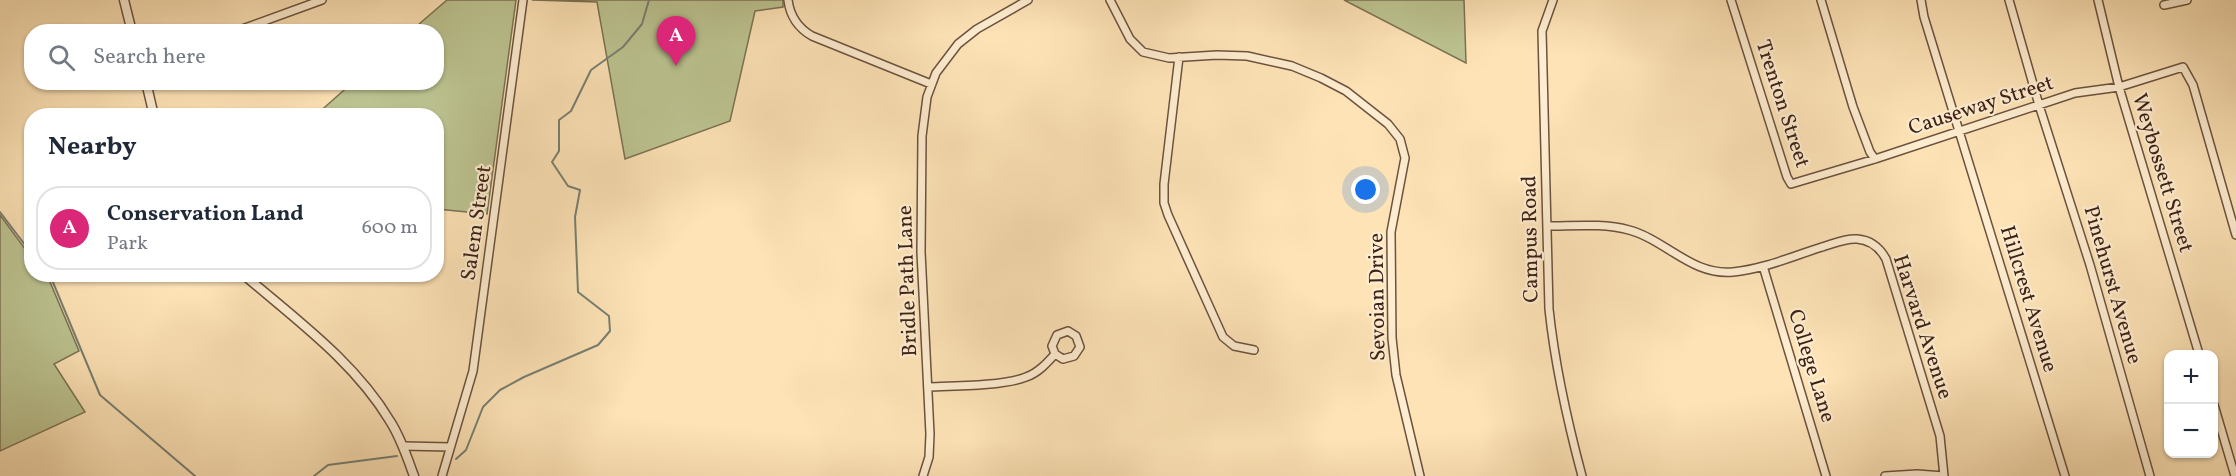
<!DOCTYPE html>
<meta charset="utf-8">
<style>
:root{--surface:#fff;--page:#f6f6f7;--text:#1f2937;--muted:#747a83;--line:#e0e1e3;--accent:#db2777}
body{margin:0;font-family:Vollkorn,serif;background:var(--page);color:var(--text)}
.controls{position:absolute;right:18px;bottom:18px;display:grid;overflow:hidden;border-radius:12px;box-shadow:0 2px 4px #0004}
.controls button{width:54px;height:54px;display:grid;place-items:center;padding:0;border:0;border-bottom:2px solid var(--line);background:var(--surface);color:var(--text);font:30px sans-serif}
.you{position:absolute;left:1366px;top:190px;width:21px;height:21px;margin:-15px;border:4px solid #fff;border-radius:50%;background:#1a73e8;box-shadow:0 0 0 9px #1a73e833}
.badge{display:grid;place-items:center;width:39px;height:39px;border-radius:50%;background:var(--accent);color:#fff;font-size:20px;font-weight:700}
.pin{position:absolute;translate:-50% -50px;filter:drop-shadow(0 2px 3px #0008)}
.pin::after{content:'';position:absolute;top:32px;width:21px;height:18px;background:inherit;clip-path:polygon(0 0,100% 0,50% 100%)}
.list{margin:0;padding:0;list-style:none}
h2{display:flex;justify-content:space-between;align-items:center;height:78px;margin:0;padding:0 24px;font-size:26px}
h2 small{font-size:20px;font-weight:400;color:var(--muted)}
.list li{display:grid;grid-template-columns:39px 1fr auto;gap:18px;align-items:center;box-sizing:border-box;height:84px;margin:0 12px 12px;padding:0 12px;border:2px solid var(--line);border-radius:24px}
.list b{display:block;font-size:22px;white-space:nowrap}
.list p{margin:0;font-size:20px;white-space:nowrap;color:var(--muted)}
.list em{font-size:20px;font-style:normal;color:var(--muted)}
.icon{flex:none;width:33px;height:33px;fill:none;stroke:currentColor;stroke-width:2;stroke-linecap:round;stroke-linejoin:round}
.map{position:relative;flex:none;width:2236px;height:476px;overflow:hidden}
.search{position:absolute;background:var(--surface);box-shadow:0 2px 4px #0004;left:24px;top:24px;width:420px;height:66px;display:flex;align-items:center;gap:15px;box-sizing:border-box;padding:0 21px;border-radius:24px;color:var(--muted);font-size:22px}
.panel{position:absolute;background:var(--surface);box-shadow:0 2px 4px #0004;left:24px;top:108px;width:420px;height:174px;border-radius:24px}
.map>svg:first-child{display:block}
.green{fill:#bcc491;stroke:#7c7254;stroke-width:1.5}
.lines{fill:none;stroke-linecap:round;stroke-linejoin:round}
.stream{stroke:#777f72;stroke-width:2}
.minor-casing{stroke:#6c523f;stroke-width:10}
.tertiary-casing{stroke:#6c523f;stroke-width:11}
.minor{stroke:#feedd0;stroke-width:7}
.tertiary{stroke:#feedd0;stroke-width:8}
.labels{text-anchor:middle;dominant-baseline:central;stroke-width:4.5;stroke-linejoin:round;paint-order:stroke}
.street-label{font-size:21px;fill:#3c2117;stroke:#feedd0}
</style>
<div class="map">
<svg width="2236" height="476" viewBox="0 0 2236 476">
<rect width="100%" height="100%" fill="#fde3b6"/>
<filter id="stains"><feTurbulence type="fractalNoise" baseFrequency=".00333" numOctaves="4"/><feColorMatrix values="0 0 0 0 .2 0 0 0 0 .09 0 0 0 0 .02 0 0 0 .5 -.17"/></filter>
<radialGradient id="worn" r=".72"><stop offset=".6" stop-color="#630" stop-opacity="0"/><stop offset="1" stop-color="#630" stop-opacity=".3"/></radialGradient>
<path class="green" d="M447,0h69l-29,214 -50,-5 -1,-93 -120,-1 36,-32 84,-1v-50l-25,-1z
M532,0h251v7l-28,4 -25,110 -105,38 -28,-157z
M1344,0h120l2,63z
M0,215l31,42 1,17 12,1 6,7 29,69 -25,13 31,48 -85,39z"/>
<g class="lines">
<path class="stream" d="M0,212l32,42
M47,274l5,6 48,115 95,81
M456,459l10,-9 17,-43 17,-17 24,-13 74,-32 12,-14 -1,-15 -31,-24 -3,-75 5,-27 -12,-4 -16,-24 7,-11v-31l12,-9 20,-41 32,-23 19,-23 7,-24
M314,476l14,-11 69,-9"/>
<defs>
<path id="minor" d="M788,0c2,16 10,28 24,36l119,48
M1110,0l20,39 13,13 26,6 48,-3 30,1 45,10 29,12 25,13 42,33 12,15 5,19 -14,74 1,106 4,37 24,101
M1553,0l-11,31 7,278c6,57 18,111 33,167
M1731,0l56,177 4,7 84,-25 200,-66 44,-6 64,-20 10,18 43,150
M1821,0l32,107 17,45 5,7
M1921,0l3,17 141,459
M2009,0l30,105 51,160 60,211
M2098,0l21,87 80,267
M2164,5l23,-5
M234,32l88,-32
M1179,57l-15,127v19l4,12 55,122 11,9 20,4
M1547,226c27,0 56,-3 82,4 37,10 63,46 104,42 31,-3 60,-16 89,-25 11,-3 23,-9 35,-8 13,1 23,9 29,20l54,177 4,40
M1763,266l63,210
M928,387c25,-1 77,-1 98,-10 12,-4 21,-14 29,-23l-3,-8 5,-11 11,-4 8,5 4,11 -6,9 -11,3 -8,-5
M2214,405l21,71
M403,446l47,1
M442,476l31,-105 50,-371
M923,476l6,-19 1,-23 -9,-182 1,-116 5,-39 9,-24 22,-29 19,-15 51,-29
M1885,476l32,-2 27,2"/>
<path id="tertiary" d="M124,0l8,32
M146,82l8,34
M243,274c52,45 111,87 147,147 11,17 17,36 24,55"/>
</defs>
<use href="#minor" class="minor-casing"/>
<use href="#tertiary" class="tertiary-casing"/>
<use href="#minor" class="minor"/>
<use href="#tertiary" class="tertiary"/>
</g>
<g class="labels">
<g class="street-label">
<text transform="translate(1782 104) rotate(72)">Trenton Street</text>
<text transform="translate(1981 106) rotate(-18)">Causeway Street</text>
<text transform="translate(2162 173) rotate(73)">Weybossett Street</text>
<text transform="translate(477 223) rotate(-82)">Salem Street</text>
<text transform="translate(1531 239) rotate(-91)">Campus Road</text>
<text transform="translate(908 281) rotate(-92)">Bridle Path Lane</text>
<text transform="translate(2112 285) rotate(74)">Pinehurst Avenue</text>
<text transform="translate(1378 297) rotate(-91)">Sevoian Drive</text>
<text transform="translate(2028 299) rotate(73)">Hillcrest Avenue</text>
<text transform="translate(1922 327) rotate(72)">Harvard Avenue</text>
<text transform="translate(1811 366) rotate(73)">College Lane</text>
</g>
</g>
<rect width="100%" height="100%" filter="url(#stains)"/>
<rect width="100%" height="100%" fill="url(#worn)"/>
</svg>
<div class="controls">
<button>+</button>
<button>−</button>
</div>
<div class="you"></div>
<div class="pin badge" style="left:676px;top:66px">A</div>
<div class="search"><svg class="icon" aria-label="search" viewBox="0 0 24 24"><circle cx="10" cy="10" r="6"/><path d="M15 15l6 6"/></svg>Search here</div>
<section class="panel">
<h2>Nearby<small></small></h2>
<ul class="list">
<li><span class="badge">A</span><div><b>Conservation Land</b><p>Park</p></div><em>600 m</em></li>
</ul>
</section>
</div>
